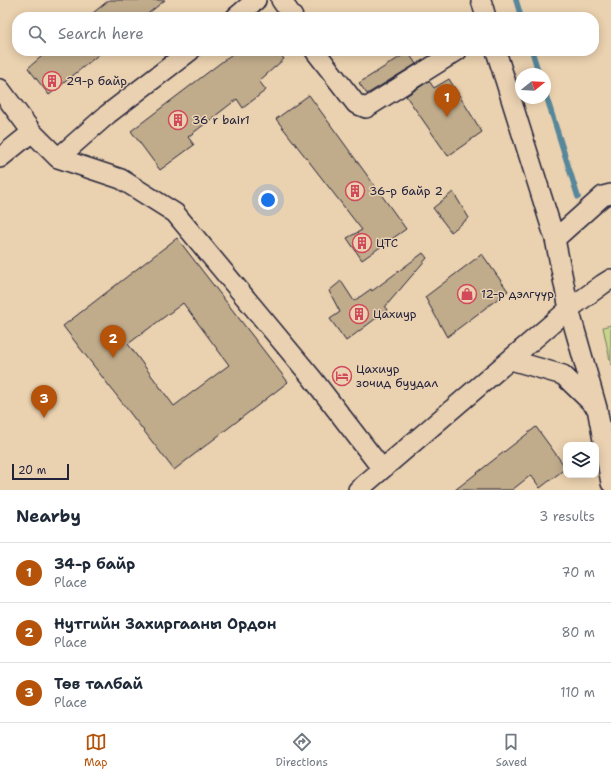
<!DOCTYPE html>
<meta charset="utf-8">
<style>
:root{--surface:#fff;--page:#f6f6f7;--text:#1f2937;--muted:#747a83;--line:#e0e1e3;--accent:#b45309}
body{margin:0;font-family:"Shantell Sans",sans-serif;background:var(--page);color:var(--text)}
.controls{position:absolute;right:12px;bottom:12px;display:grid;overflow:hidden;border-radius:8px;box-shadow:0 2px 10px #0003}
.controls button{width:36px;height:36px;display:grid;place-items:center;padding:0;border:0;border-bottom:1px solid var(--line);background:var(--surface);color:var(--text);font:20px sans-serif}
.compass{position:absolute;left:515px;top:68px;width:36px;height:36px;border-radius:50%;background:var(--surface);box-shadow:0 2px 10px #0003;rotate:72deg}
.scale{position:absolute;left:12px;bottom:10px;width:57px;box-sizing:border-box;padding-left:4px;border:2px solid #22223b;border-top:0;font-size:11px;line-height:14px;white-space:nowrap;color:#22223b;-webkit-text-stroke:3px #ead1b2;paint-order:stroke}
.you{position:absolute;left:268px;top:200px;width:14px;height:14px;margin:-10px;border:3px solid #fff;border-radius:50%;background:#1a73e8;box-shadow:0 0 0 6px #1a73e833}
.badge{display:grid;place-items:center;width:26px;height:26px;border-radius:50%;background:var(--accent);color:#fff;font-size:13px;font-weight:700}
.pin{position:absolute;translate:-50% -33px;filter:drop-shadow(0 1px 2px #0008)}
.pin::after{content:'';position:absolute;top:21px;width:14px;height:12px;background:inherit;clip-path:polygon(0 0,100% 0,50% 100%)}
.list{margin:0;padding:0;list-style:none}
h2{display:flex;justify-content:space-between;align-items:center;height:52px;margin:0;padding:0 16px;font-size:17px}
h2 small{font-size:13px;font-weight:400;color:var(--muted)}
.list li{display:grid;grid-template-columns:26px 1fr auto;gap:12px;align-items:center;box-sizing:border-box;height:60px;padding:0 16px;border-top:1px solid var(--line)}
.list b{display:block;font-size:15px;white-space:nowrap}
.list p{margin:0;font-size:13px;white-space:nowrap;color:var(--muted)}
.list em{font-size:13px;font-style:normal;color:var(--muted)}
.icon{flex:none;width:22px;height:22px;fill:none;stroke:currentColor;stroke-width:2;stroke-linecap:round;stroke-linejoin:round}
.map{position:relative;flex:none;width:611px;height:490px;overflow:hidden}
.search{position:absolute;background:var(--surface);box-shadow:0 2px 10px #0003;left:12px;right:12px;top:12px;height:44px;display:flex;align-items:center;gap:10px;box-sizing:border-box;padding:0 14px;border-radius:16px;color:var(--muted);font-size:15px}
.sheet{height:232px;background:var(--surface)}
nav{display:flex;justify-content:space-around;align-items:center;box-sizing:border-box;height:56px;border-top:1px solid var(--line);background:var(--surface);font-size:11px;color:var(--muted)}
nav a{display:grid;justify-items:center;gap:2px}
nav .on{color:var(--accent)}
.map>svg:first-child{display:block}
.green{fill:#c5d58a;stroke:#747c62}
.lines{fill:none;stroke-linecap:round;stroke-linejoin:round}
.stream{stroke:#57879a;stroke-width:5.5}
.building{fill:#c0ab8b;stroke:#22223b;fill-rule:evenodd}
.minor-casing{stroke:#22223b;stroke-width:22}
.minor{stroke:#ead1b2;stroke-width:19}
.labels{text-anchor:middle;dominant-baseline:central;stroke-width:3;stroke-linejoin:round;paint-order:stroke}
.poi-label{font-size:12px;fill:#22223b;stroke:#ead1b2;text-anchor:start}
</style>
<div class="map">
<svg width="611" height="490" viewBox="0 0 611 490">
<rect width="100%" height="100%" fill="#ead1af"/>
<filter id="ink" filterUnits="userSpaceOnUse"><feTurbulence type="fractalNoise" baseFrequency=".025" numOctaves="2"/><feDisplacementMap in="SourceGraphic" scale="8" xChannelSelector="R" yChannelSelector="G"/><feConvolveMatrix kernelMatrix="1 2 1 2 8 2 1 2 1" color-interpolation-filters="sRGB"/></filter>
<g filter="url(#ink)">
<path class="green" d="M611,325v40l-8,-38z"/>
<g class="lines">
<path class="stream" d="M516,0l5,17
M532,51l7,23
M545,92l33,105"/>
</g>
<path class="building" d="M109,0h56l-21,17h-56z
M48,51h55l-54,44 -21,-27z
M236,51h42l6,8 -25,22 7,9 -23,18 -6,-9 -49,38 6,8 -34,25 -29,-39z
M408,52l8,12 -49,30 -8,-11z
M449,79l33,53 -34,24 -42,-60 23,-15 5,7z
M309,95l97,134 -44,31 -15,-22 15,-8 -86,-111z
M453,192l16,26 -18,14 -18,-24z
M177,238l111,144 -114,88 -111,-144zM183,303l46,62 -55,41 -46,-62z
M423,253l4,5 -42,49 2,3 -41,31 -16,-22 10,-7 -11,-21 12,-10 13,20 17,-12 1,2z
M482,254l26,37 -61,46 -22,-40z
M536,427l30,41 -26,20 -9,-13 -19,15h-57z"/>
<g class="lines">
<defs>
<path id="minor" d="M281,0l12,17
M481,0l5,17
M236,17l20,-17
M315,51l41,53 10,4 91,-57
M496,51l59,188 14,70 28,99 14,75
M0,89l32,43 26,26 63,21 54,34 137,165 70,91
M0,158l32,-26
M58,158l50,-44 82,-63
M555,239l48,-43 8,-2
M511,360l52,15 33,32
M358,490l211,-181 34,-25 8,-5"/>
</defs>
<use href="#minor" class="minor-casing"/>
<use href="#minor" class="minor"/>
</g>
</g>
<defs>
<symbol id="building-ring" viewBox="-11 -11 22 22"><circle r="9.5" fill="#ead1b2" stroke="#d1495b" stroke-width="1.5"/><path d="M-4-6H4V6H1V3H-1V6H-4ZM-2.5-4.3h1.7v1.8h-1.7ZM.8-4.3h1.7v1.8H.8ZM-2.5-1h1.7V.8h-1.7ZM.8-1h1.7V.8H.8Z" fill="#d1495b"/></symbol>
<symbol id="shop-ring" viewBox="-11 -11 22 22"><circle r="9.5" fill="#ead1b2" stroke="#d1495b" stroke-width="1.5"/><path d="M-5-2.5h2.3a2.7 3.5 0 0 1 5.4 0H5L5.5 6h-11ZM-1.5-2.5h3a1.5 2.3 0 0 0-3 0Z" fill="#d1495b"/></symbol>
<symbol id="hotel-ring" viewBox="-11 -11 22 22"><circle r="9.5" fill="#ead1b2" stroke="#d1495b" stroke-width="1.5"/><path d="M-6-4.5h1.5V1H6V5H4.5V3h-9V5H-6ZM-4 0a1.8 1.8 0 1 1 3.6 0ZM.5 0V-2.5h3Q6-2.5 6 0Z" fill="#d1495b"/></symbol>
</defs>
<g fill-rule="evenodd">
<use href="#building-ring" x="41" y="70" width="22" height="22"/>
<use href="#building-ring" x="167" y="109" width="22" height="22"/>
<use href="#building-ring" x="344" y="180" width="22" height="22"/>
<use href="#building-ring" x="351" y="232" width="22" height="22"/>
<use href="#shop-ring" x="456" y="283" width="22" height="22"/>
<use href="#building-ring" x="348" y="303" width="22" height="22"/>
<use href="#hotel-ring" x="331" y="365" width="22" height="22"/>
</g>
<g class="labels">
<g class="poi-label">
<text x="66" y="81">29-р байр</text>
<text x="192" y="120">36 r bair1</text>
<text x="369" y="191">36-р байр 2</text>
<text x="376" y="243">ЦТС</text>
<text x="481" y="294">12-р дэлгүүр</text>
<text x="373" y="314">Цахиур</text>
<text x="356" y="369">Цахиур<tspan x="356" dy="14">зочид буудал</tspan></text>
</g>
</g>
</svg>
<div class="controls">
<button><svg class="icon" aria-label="layers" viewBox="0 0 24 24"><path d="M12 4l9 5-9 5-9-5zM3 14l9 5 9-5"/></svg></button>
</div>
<svg class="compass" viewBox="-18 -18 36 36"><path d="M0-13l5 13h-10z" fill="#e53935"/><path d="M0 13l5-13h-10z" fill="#747a83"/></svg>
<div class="scale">20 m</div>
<div class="you"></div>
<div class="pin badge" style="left:447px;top:117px">1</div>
<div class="pin badge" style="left:113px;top:358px">2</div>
<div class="pin badge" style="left:44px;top:418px">3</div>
<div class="search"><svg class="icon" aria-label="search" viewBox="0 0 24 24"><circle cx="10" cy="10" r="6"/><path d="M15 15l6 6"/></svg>Search here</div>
</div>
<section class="sheet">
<h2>Nearby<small>3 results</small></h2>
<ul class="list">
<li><span class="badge">1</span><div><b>34-р байр</b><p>Place</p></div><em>70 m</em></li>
<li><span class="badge">2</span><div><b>Нутгийн Захиргааны Ордон</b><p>Place</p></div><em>80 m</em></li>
<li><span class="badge">3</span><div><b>Төв талбай</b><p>Place</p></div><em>110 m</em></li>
</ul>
</section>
<nav>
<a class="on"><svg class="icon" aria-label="map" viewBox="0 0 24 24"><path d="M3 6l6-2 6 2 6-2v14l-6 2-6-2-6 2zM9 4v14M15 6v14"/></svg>Map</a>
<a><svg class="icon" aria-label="directions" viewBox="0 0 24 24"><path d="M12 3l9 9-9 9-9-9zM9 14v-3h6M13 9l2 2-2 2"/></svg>Directions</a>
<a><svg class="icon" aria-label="saved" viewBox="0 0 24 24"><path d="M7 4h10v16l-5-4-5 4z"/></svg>Saved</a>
</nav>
